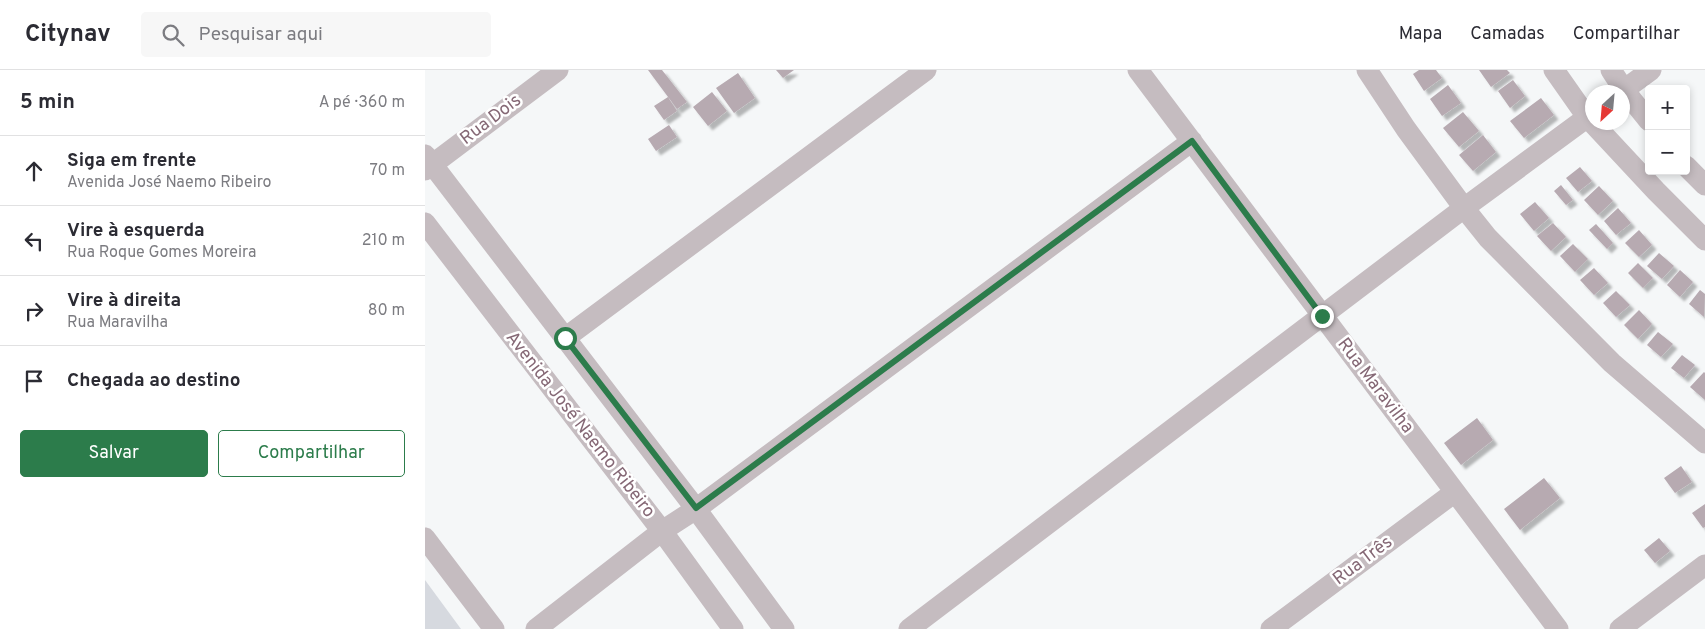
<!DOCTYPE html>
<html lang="pt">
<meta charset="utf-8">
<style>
:root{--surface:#fff;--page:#f7f7f7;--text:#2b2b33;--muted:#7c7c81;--line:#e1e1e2;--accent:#2c7c4b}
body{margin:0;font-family:Overpass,sans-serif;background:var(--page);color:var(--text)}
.controls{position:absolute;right:15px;top:15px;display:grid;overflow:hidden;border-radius:5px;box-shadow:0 2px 8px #0003}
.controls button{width:45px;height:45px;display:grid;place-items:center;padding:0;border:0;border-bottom:1px solid var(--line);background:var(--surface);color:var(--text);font:25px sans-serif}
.compass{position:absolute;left:1160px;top:15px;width:45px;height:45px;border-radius:50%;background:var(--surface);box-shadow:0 2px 8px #0003;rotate:206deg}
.stop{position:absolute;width:15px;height:15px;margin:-11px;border:4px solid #2c7c4b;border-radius:50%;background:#fff}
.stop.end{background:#2c7c4b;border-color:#fff;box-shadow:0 1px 5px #0008}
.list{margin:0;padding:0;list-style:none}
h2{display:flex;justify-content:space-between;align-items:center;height:65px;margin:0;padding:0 20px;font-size:21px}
h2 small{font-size:16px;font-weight:400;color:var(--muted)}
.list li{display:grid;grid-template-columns:32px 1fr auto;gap:15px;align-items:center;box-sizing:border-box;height:70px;padding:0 20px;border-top:1px solid var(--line)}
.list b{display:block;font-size:19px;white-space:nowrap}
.list p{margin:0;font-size:16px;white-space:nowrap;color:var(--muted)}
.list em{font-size:16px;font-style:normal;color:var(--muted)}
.actions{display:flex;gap:10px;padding:15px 20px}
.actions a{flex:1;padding:11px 0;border:1px solid var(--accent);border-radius:5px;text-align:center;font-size:18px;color:var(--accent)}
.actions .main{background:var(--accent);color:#fff}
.icon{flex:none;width:28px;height:28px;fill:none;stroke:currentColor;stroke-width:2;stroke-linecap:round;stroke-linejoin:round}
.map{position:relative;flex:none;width:1280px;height:559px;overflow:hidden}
header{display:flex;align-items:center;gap:30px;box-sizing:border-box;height:70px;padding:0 25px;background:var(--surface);border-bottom:1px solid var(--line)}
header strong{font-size:24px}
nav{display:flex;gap:28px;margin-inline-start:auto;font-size:18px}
.search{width:350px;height:45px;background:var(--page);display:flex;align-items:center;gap:12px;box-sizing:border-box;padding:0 18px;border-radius:5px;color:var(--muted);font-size:19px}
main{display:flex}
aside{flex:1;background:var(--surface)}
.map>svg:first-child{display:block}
.green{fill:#d6d9df}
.building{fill:#b7aab1;filter:url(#shadow)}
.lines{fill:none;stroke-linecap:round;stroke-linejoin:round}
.street{stroke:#c5bcc0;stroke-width:21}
.route{stroke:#2c7c4b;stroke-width:6}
.labels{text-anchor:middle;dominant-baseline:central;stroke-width:5;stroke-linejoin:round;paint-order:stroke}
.street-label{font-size:18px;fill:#856875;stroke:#fff}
</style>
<header>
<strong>Citynav</strong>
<div class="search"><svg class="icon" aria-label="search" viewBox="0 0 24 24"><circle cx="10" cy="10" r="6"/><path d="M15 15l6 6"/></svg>Pesquisar aqui</div>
<nav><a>Mapa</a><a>Camadas</a><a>Compartilhar</a></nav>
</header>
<main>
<aside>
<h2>5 min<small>A pé · 360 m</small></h2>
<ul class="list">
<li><svg class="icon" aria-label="ahead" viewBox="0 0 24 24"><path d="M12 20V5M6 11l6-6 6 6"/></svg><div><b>Siga em frente</b><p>Avenida José Naemo Ribeiro</p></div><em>70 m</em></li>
<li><svg class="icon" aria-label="left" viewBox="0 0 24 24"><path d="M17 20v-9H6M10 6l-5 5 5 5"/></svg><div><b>Vire à esquerda</b><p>Rua Roque Gomes Moreira</p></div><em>210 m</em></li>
<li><svg class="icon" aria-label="right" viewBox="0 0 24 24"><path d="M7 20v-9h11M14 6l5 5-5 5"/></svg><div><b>Vire à direita</b><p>Rua Maravilha</p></div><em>80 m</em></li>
<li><svg class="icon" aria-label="arrive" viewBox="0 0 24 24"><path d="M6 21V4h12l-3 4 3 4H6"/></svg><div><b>Chegada ao destino</b></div></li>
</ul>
<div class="actions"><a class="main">Salvar</a><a>Compartilhar</a></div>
</aside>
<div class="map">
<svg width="1280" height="559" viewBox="0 0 1280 559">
<defs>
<filter id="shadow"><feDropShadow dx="4.5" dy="4.5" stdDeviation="1" flood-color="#0004"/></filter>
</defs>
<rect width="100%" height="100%" fill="#f5f7f8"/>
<path class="green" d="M0,510l36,49h-36z"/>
<path class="building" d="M223,0h14l25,32 -10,7z
M351,0h18l-11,8z
M994,0h17l6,8 -18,13 -11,-17z
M1054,0h28l3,3 -19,14z
M313,3l17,25 -21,15 -18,-25z
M1088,10l12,16 -15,12 -12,-17z
M1023,15l13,18 -19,13 -12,-17z
M287,22l15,19 -19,15 -15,-19z
M243,27l9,14 -13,9 -10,-14z
M1116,28l13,17 -30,23 -14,-17z
M1038,42l16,19 -20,16 -16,-19z
M244,55l8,12 -21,14 -8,-12z
M1058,65l13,17 -23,19 -14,-16z
M1155,97l12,14 -14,11 -12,-14z
M1136,115l12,15 -7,5 -12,-14z
M1174,116l14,15 -15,14 -14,-15z
M1110,132l14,16 -15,13 -14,-17z
M1193,138l13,15 -15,12 -12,-14z
M1128,153l13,14 -15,14 -14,-15z
M1171,154l17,19 -6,6 -18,-19z
M1214,160l13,15 -13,12 -14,-14z
M1148,174l15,15 -13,13 -15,-16z
M1234,183l15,13 -12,13 -15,-13z
M1213,193l15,15 -10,10 -15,-15z
M1169,198l14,15 -14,12 -14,-15z
M1255,200l13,12 -13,15 -13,-12z
M1275,220l5,4 -1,23 -15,-13z
M1191,221l14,14 -14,12 -13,-14z
M1214,240l13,14 -14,15 -14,-14z
M1233,262l15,12 -12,13 -14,-12z
M1257,285l13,10 -11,13 -13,-10z
M1279,302l1,1v27l-15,-13z
M1052,348l16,22 -32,25 -17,-22z
M1256,396l11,16 -17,11 -11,-15z
M1119,408l16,20 -40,32 -16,-21z
M1280,434v23l-2,1 -11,-15z
M1234,468l11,13 -15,12 -11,-13z"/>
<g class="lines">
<path class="street" d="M713,0l420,559
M942,0l39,59 58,79 24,30 124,125 93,80
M1129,0l33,47 69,74 49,49
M1186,0l13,20 25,31
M1196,22l30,-22
M0,85l271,354 88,120
M1261,96l19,19
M0,100l133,-100
M0,153l237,308 71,98
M140,268l361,-268
M0,468l69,91
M111,559l126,-98 34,-22 496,-368
M484,559l555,-421 129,-95
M846,559l184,-137
M1195,559l85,-64"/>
</g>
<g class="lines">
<path class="route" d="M140,268l131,170 496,-367 130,175"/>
</g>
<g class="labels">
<g class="street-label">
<text transform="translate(66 50) rotate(-37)">Rua Dois</text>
<text transform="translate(950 316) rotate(53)">Rua Maravilha</text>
<text transform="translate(155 355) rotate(52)">Avenida José Naemo Ribeiro</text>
<text transform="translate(938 491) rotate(-37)">Rua Três</text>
</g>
</g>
</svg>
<div class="controls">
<button>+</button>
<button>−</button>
</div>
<svg class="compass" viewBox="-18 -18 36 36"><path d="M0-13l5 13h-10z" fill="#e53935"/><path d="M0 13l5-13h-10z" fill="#7c7c81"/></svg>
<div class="stop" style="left:140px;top:268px"></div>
<div class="stop end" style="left:897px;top:246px"></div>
</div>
</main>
